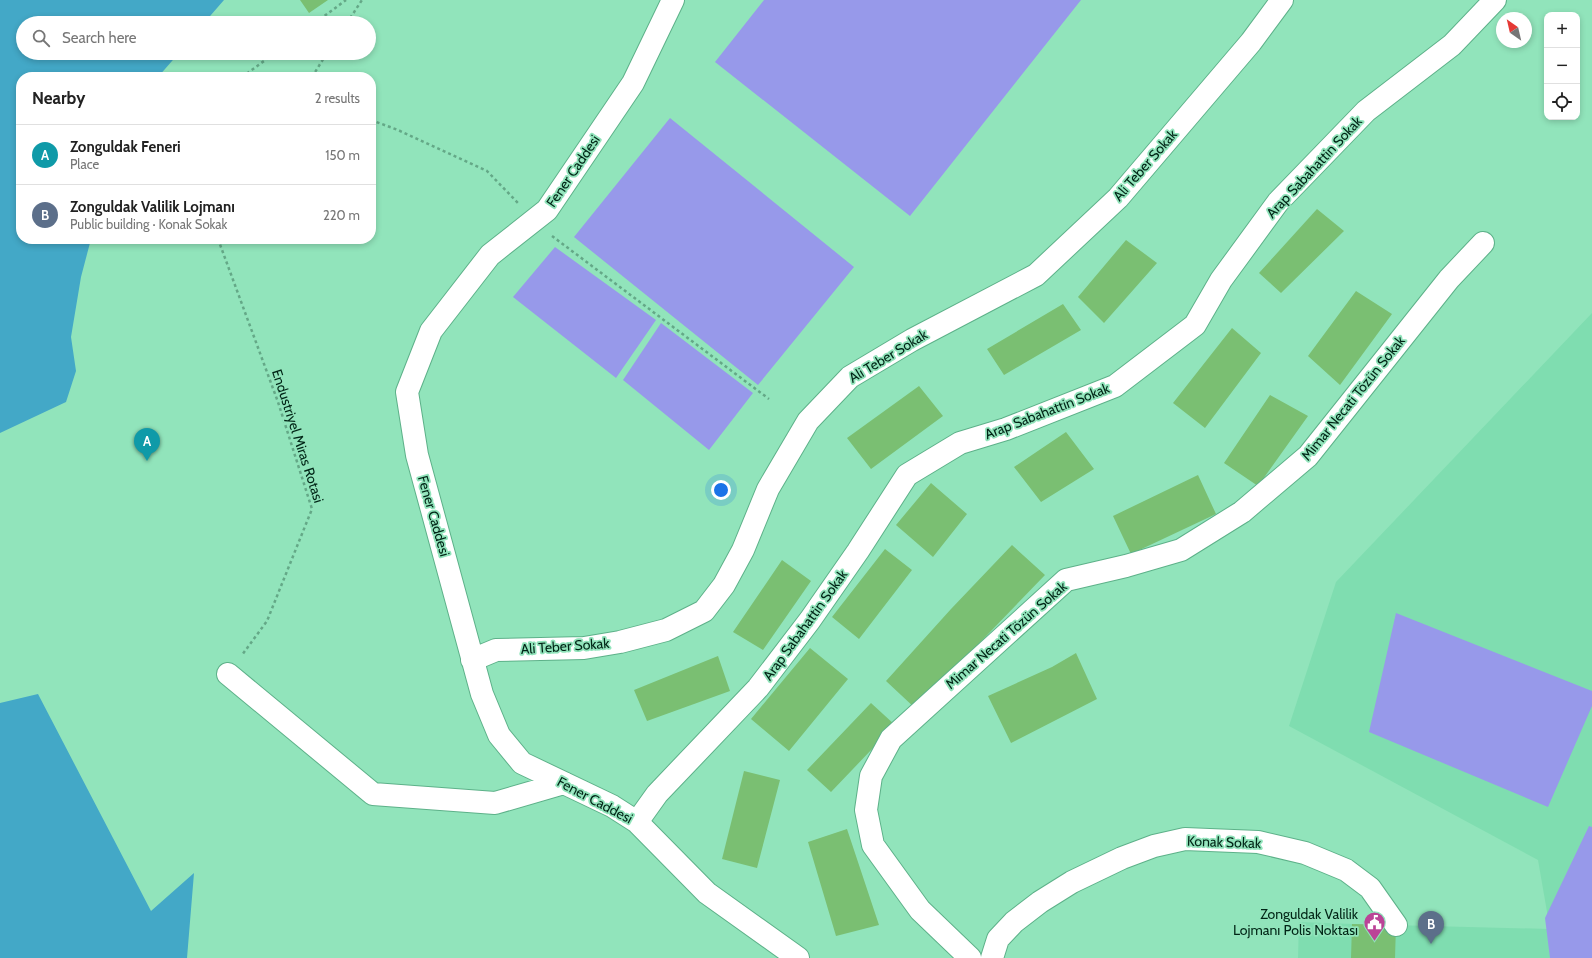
<!DOCTYPE html>
<meta charset="utf-8">
<style>
:root{--surface:#fff;--page:#f6f6f6;--text:#222;--muted:#767676;--line:#e0e0e0;--accent:#bb4397}
body{margin:0;font-family:Cabin,sans-serif;background:var(--page);color:var(--text)}
.controls{position:absolute;right:12px;top:12px;display:grid;overflow:hidden;border-radius:8px;box-shadow:0 2px 6px #0003}
.controls button{width:36px;height:36px;display:grid;place-items:center;padding:0;border:0;border-bottom:1px solid var(--line);background:var(--surface);color:var(--text);font:20px sans-serif}
.compass{position:absolute;left:1496px;top:12px;width:36px;height:36px;border-radius:50%;background:var(--surface);box-shadow:0 2px 6px #0003;rotate:326deg}
.you{position:absolute;left:721px;top:490px;width:14px;height:14px;margin:-10px;border:3px solid #fff;border-radius:50%;background:#1a73e8;box-shadow:0 0 0 6px #1a73e833}
.badge{display:grid;place-items:center;width:26px;height:26px;border-radius:50%;background:var(--accent);color:#fff;font-size:13px;font-weight:700}
.pin{position:absolute;translate:-50% -33px;filter:drop-shadow(0 1px 2px #0008)}
.pin::after{content:'';position:absolute;top:21px;width:14px;height:12px;background:inherit;clip-path:polygon(0 0,100% 0,50% 100%)}
.list{margin:0;padding:0;list-style:none}
h2{display:flex;justify-content:space-between;align-items:center;height:52px;margin:0;padding:0 16px;font-size:17px}
h2 small{font-size:13px;font-weight:400;color:var(--muted)}
.list li{display:grid;grid-template-columns:26px 1fr auto;gap:12px;align-items:center;box-sizing:border-box;height:60px;padding:0 16px;border-top:1px solid var(--line)}
.list b{display:block;font-size:15px;white-space:nowrap}
.list p{margin:0;font-size:13px;white-space:nowrap;color:var(--muted)}
.list em{font-size:13px;font-style:normal;color:var(--muted)}
.icon{flex:none;width:22px;height:22px;fill:none;stroke:currentColor;stroke-width:2;stroke-linecap:round;stroke-linejoin:round}
.map{position:relative;flex:none;width:1592px;height:958px;overflow:hidden}
.search{position:absolute;background:var(--surface);box-shadow:0 2px 6px #0003;left:16px;top:16px;width:360px;height:44px;display:flex;align-items:center;gap:10px;box-sizing:border-box;padding:0 14px;border-radius:22px;color:var(--muted);font-size:15px}
.panel{position:absolute;background:var(--surface);box-shadow:0 2px 6px #0003;left:16px;top:72px;width:360px;height:172px;border-radius:16px}
.map>svg:first-child{display:block}
.built{fill:#7fddb0}
.green{fill:#9799ea}
.water{fill:#43a8c7}
.building{fill:#7abf72}
.lines{fill:none;stroke-linecap:round;stroke-linejoin:round}
.street-casing{stroke:#5db189;stroke-width:24}
.path{stroke:#64a887;stroke-width:2.5;stroke-dasharray:3 3;stroke-linecap:butt}
.street{stroke:#fff;stroke-width:22}
.labels{text-anchor:middle;dominant-baseline:central;stroke-width:3.5;stroke-linejoin:round;paint-order:stroke}
.street-label{font-size:14px;fill:#012516;stroke:#91e4bb}
.poi-label{font-size:14px;fill:#012516;stroke:#91e4bb;text-anchor:end}
</style>
<div class="map">
<svg width="1592" height="958" viewBox="0 0 1592 958">
<rect width="100%" height="100%" fill="#91e4bb"/>
<path class="built" d="M1592,313v645h-294l1,-36 53,2 198,5 -12,-69 -249,-134 47,-144z"/>
<path class="green" d="M764,0h317l-171,216 -195,-154z
M670,118l184,149 -96,118 -184,-148z
M555,247l101,73 -40,58 -103,-81z
M661,323l92,70 -44,57 -86,-70z
M1396,613l196,78v15l-44,101 -179,-75z
M1589,826l3,1v131h-42l-5,-40z"/>
<path class="water" d="M0,0h224l-20,23h-181v30h156l-21,24h-137v162h70l-10,38 -10,60 5,34 -10,31 -66,31z
M38,694l113,217 43,-38 -7,85h-187v-255z"/>
<path class="building" d="M300,0h28l-19,13z
M1317,209l27,22 -63,62 -22,-20z
M1126,240l31,23 -53,60 -26,-26z
M1356,291l36,23 -52,71 -32,-29z
M1063,304l18,26 -77,45 -17,-26z
M1232,328l29,25 -56,75 -32,-25z
M919,386l24,30 -72,53 -24,-31z
M1270,395l38,21 -50,70 -34,-23z
M1066,432l28,37 -53,33 -27,-35z
M1198,475l18,39 -85,40 -18,-38z
M931,483l36,31 -34,43 -37,-32z
M1012,545l33,30 -129,134 -30,-28 65,-72z
M885,549l27,21 -53,69 -27,-22z
M782,560l29,21 -48,69 -30,-18z
M810,648l38,31 -59,72 -38,-32z
M1076,653l21,46 -86,44 -23,-47 64,-29z
M718,656l12,35 -83,30 -13,-31z
M871,703l24,22 -64,67 -24,-22z
M744,771l36,9 -23,88 -35,-9z
M847,829l32,96 -43,11 -28,-94z
M1352,924l44,1 -1,33h-44z"/>
<g class="lines">
<defs>
<path id="street" d="M673,0l-40,83 -86,127 -57,45 -59,76 -24,61 10,63 65,239 17,41 23,28 90,43 25,16 70,71 91,65
M472,660l24,-10 88,-2 36,-6 46,-12 38,-19 20,-26 19,-35 25,-61 40,-68 42,-44 62,-37 124,-65 82,-77 133,-156 31,-42
M228,674l145,120 122,9 69,-20
M637,822l20,-28 101,-106 52,-68 48,-69 49,-76 53,-32 46,-14 109,-43 80,-61 26,-45 57,-78 88,-91 86,-66 43,-45
M970,958l-50,-48 -47,-65 -7,-35 5,-34 20,-37 175,-159 60,-14 55,-16 61,-38 66,-56 141,-177 34,-36
M992,958l6,-19 16,-17 26,-20 32,-20 50,-24 32,-12 31,-7 73,3 47,11 41,17 24,18 26,37"/>
</defs>
<use href="#street" class="street-casing"/>
<path class="path" d="M315,23l31,-23
M347,23l15,-23
M242,77l33,-24
M312,77l15,-24
M371,120l27,10 89,41 31,32
M552,236l217,163
M218,239l60,163 34,107 -45,112 -25,34"/>
<use href="#street" class="street"/>
</g>
<defs>
<symbol id="civic-pin" viewBox="-11 -11 22 30"><path d="M0 17L-7.5 6A9.5 9.5 0 1 1 7.5 6Z" fill="#bb4397" stroke="#91e4bb"/><path d="M-.6-6.5H3V-4.5H.6V-3L4-1V1h2V6H-6V1h2V-1L-.6-3ZM-1.2 2.5V6h2.4V2.5Z" fill="#fff"/></symbol>
</defs>
<g fill-rule="evenodd">
<use href="#civic-pin" x="1362" y="910" width="25" height="34"/>
</g>
<g class="labels">
<g class="street-label">
<text transform="translate(1145 165) rotate(-49)">Ali Teber Sokak</text>
<text transform="translate(1314 167) rotate(-47)">Arap Sabahattin Sokak</text>
<text transform="translate(573 171) rotate(-56)">Fener Caddesi</text>
<text transform="translate(888 356) rotate(-31)">Ali Teber Sokak</text>
<text transform="translate(1353 398) rotate(-51)">Mimar Necati Tözün Sokak</text>
<text transform="translate(1047 411) rotate(-21)">Arap Sabahattin Sokak</text>
<text transform="translate(298 436) rotate(72)">Endustriyel Miras Rotasi</text>
<text transform="translate(434 516) rotate(74)">Fener Caddesi</text>
<text transform="translate(805 625) rotate(-54)">Arap Sabahattin Sokak</text>
<text transform="translate(1006 635) rotate(-41)">Mimar Necati Tözün Sokak</text>
<text transform="translate(565 646) rotate(-4)">Ali Teber Sokak</text>
<text transform="translate(595 800) rotate(28)">Fener Caddesi</text>
<text transform="translate(1224 842) rotate(2)">Konak Sokak</text>
</g>
<g class="poi-label">
<text x="1358" y="914">Zonguldak Valilik<tspan x="1358" dy="16">Lojmanı Polis Noktası</tspan></text>
</g>
</g>
</svg>
<div class="controls">
<button>+</button>
<button>−</button>
<button><svg class="icon" aria-label="locate" viewBox="0 0 24 24"><circle cx="12" cy="12" r="6"/><path d="M12 2v4M12 18v4M2 12h4M18 12h4"/></svg></button>
</div>
<svg class="compass" viewBox="-18 -18 36 36"><path d="M0-13l5 13h-10z" fill="#e53935"/><path d="M0 13l5-13h-10z" fill="#767676"/></svg>
<div class="you"></div>
<div class="pin badge" style="left:147px;top:461px;background:#0f9aa8">A</div>
<div class="pin badge" style="left:1431px;top:944px;background:#5c6f8a">B</div>
<div class="search"><svg class="icon" aria-label="search" viewBox="0 0 24 24"><circle cx="10" cy="10" r="6"/><path d="M15 15l6 6"/></svg>Search here</div>
<section class="panel">
<h2>Nearby<small>2 results</small></h2>
<ul class="list">
<li><span class="badge" style="background:#0f9aa8">A</span><div><b>Zonguldak Feneri</b><p>Place</p></div><em>150 m</em></li>
<li><span class="badge" style="background:#5c6f8a">B</span><div><b>Zonguldak Valilik Lojmanı</b><p>Public building · Konak Sokak</p></div><em>220 m</em></li>
</ul>
</section>
</div>
